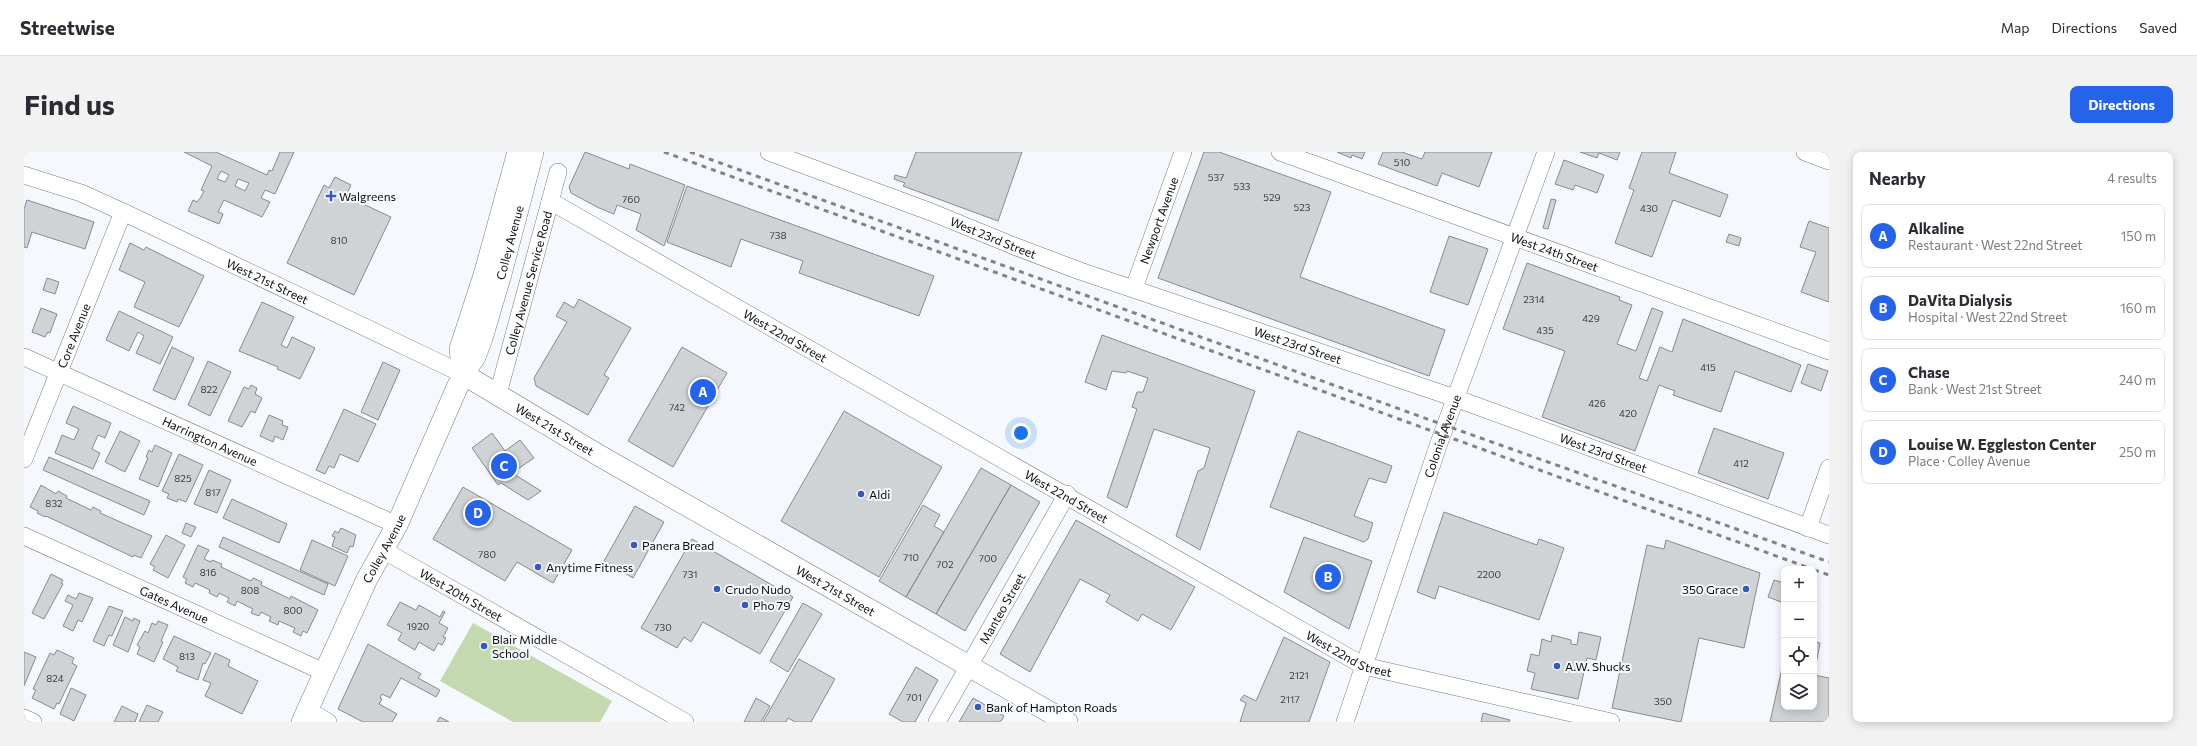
<!DOCTYPE html>
<meta charset="utf-8">
<style>
:root{--surface:#fff;--page:#f2f2f3;--text:#2b2b33;--muted:#7c7c81;--line:#e1e1e2;--accent:#2563eb}
body{margin:0;font-family:Commissioner,sans-serif;background:var(--page);color:var(--text)}
.controls{position:absolute;right:12px;bottom:12px;display:grid;overflow:hidden;border-radius:8px;box-shadow:0 2px 10px #0003}
.controls button{width:36px;height:36px;display:grid;place-items:center;padding:0;border:0;border-bottom:1px solid var(--line);background:var(--surface);color:var(--text);font:20px sans-serif}
.you{position:absolute;left:997px;top:281px;width:14px;height:14px;margin:-10px;border:3px solid #fff;border-radius:50%;background:#1a73e8;box-shadow:0 0 0 6px #1a73e833}
.badge{display:grid;place-items:center;width:26px;height:26px;border-radius:50%;background:var(--accent);color:#fff;font-size:13px;font-weight:700}
.pin{position:absolute;translate:-50% -50%;border:2px solid #fff;box-shadow:0 1px 4px #0006}
.list{margin:0;padding:0;list-style:none}
h2{display:flex;justify-content:space-between;align-items:center;height:52px;margin:0;padding:0 16px;font-size:17px}
h2 small{font-size:13px;font-weight:400;color:var(--muted)}
.list li{display:grid;grid-template-columns:26px 1fr auto;gap:12px;align-items:center;box-sizing:border-box;height:64px;margin:0 8px 8px;padding:0 8px;border:1px solid var(--line);border-radius:8px}
.list b{display:block;font-size:15px;white-space:nowrap}
.list p{margin:0;font-size:13px;white-space:nowrap;color:var(--muted)}
.list em{font-size:13px;font-style:normal;color:var(--muted)}
.icon{flex:none;width:22px;height:22px;fill:none;stroke:currentColor;stroke-width:2;stroke-linecap:round;stroke-linejoin:round}
.map{position:relative;flex:none;width:1805px;height:570px;overflow:hidden;border-radius:8px}
header{display:flex;align-items:center;gap:24px;box-sizing:border-box;height:56px;padding:0 20px;background:var(--surface);border-bottom:1px solid var(--line)}
header strong{font-size:19px}
nav{display:flex;gap:22px;margin-inline-start:auto;font-size:14px}
.intro{display:flex;align-items:center;justify-content:space-between;box-sizing:border-box;height:96px;padding:0 24px}
h1{margin:0;font-size:28px}
.button{padding:10px 18px;border-radius:8px;background:var(--accent);color:#fff;font-size:14px;font-weight:700}
main{display:flex;gap:24px;padding:0 24px}
aside{flex:1;background:var(--surface);border-radius:8px;box-shadow:0 2px 10px #0003}
.map>svg:first-child{display:block}
.green{fill:#c4d9af}
.building{fill:#cfd3d6;stroke:#888b8e;fill-rule:evenodd}
.lines{fill:none;stroke-linecap:round;stroke-linejoin:round}
.minor-casing{stroke:#797c80;stroke-width:18}
.major-casing{stroke:#797c80;stroke-width:22}
.minor{stroke:#fff;stroke-width:17}
.major{stroke:#fff;stroke-width:21}
.rail{stroke:#818386;stroke-width:3;stroke-dasharray:5 5;stroke-linecap:butt}
.poi-dot{fill:#3858ca;stroke:#f5f9fd;stroke-width:1.5}
.labels{text-anchor:middle;dominant-baseline:central;stroke-width:4;stroke-linejoin:round;paint-order:stroke}
.number-label{font-size:10px;fill:#3c3e40}
.poi-label{font-size:12px;fill:#0b0c0e;stroke:#f5f9fd;text-anchor:start}
.street-label{font-size:12px;fill:#0b0c0e;stroke:#f5f9fd}
</style>
<header>
<strong>Streetwise</strong>
<nav><a>Map</a><a>Directions</a><a>Saved</a></nav>
</header>
<div class="intro"><h1>Find us</h1><a class="button">Directions</a></div>
<main>
<div class="map">
<svg width="1805" height="570" viewBox="0 0 1805 570">
<rect width="100%" height="100%" fill="#f5f9fd"/>
<path class="green" d="M449,471l139,78 -12,21h-87l-73,-41z"/>
<path class="building" d="M160,0h32l51,23 2,-5 3,1 8,-19h14l-19,42 -10,-4 -4,8 9,4 -8,15 -38,-17 -6,12 5,2 -4,10 -31,-13 5,-11 4,2 4,-5 3,-6 -3,-1 11,-24zM197,19l8,4 -4,7 -8,-3zM214,27l11,4 -4,8 -10,-5z
M561,0l44,17 1,-5 55,21 -21,61 -28,-16 5,-16 -24,-9 -3,9 -15,-6 -28,-15 -2,-6z
M892,0h106l-24,69 -95,-35 2,-3 -11,-4 1,-4 11,3z
M1180,0h15l112,40 -31,85 145,53 -16,46 -271,-98z
M1313,0h28l-3,7 -10,-4 -1,3z
M1359,0h19l20,7 3,-7h67l-13,35 -37,-14 -5,13 -59,-22z
M1556,0h40l-3,8 -18,-7 -2,5z
M1618,0h34l-7,21 59,22 -8,22 -47,-17 -21,57 -37,-14 19,-53 -5,-2z
M1540,8l40,15 -7,18 -22,-8 -2,5 -18,-6z
M311,25l16,8 -5,11 45,21 -37,78 -67,-32 37,-78 5,3z
M663,34l247,90 -15,40 -120,-43 4,-12 -62,-22 -10,28 -64,-25z
M1527,47l5,1 -8,29 -5,-1z
M3,48l67,22 -9,27 -53,-17 -5,16 -3,-1v-38z
M1785,69l20,7v74l-28,-10 15,-40 -16,-5z
M1705,82l12,4 -2,8 -13,-4z
M1425,84l39,13 -20,56 -38,-13z
M106,91l14,7 2,-3 58,29 -25,51 -45,-20 11,-25 -26,-12z
M1503,111l93,34 -1,3 13,5 -15,39 19,7 16,-43 11,4 -24,66 8,3 13,-34 12,5 11,-33 118,46 -10,27 -56,-21 -14,41 -48,-17 2,-4 -16,-6 -24,66 -93,-34 23,-66 -62,-22z
M23,126l12,4 -4,12 -12,-4z
M555,147l52,29 -27,47 5,3 -21,37 -52,-29 -2,-8 33,-56 -11,-6 8,-14 10,6z
M238,150l32,15 -13,28 6,3 5,-11 23,11 -15,31 -23,-10 1,-2 -39,-16z
M17,156l16,6 -7,19 -2,-1 -3,5 -13,-5z
M95,159l54,26 -13,27 -24,-11 8,-17 -6,-4 -9,19 -23,-11z
M1078,183l153,56 -55,159 -24,-14 22,-65 6,-3 6,-20 -56,-19 -27,79 -20,-11 30,-88 -5,-2 5,-15h6l5,-14 -21,-7 -1,2 -14,-2 -6,19 -21,-8z
M148,195l22,11 -19,42 -22,-10z
M658,195l45,26 -54,94 -45,-26z
M184,209l23,11 -21,44 -22,-11z
M359,210l17,8 -22,50 -17,-8z
M1784,212l20,7 -7,20 -20,-8z
M227,233l6,3 -2,6 7,4 -7,15 -4,-2 -9,16 -14,-6 16,-34 5,2z
M49,254l38,17 -6,15 -7,-3 -6,14 8,4 -7,16 -38,-16 7,-18 12,5 5,-11 -13,-6z
M320,257l32,15 -18,38 -18,-8 -6,14 -5,-2 -4,8 -9,-4z
M820,259l98,56 -63,110 -98,-56z
M245,263l14,6 -1,4 6,2 -5,13 -8,-4 -2,6 -13,-6z
M1690,276l70,25 -16,46 -70,-26z
M96,279l20,10 -15,31 -20,-10z
M1274,279l94,35 -6,17 -17,-5 -15,38 19,7 -5,16 -4,3 -94,-35z
M468,281l13,18 15,-11 14,18 -22,15 29,18 -13,9 -27,-17 -3,2 -26,-37z
M131,293l17,8 -14,34 -19,-8 9,-21 -2,-1 3,-7 3,2z
M155,302l24,11 -17,37 -8,-3 -1,3 -10,-4 2,-4 -7,-3z
M25,305l101,44 -6,14 -101,-45z
M957,316l30,17 -75,129 -30,-17z
M185,318l22,10 -14,33 -23,-9z
M17,333l15,9 2,-3 9,5 -1,2 25,12 2,-3 8,4 -1,2 52,23 -11,22 -7,-3 -1,2 -87,-41 -1,1 -8,-4 1,-2 -8,-4z
M987,333l29,17 -75,129 -29,-17z
M439,335l109,63 -19,33 -36,-21 -12,19 -72,-42z
M208,347l55,25 -8,19 -56,-25z
M899,353l17,10 -6,11 10,6 -38,65 -27,-16z
M611,354l29,16 -31,56 -29,-17z
M1420,360l93,33 2,-6 25,9 -25,72 -100,-34 -4,13 -18,-7z
M1052,368l119,67 -24,43 -29,-16 -4,7 -32,-19 4,-7 -30,-16 -50,93 -30,-18z
M162,371l10,4 -5,10 -9,-4z
M317,376l15,7 -3,12 -3,-1 -3,7 -15,-7 3,-9 -3,-1 3,-5 3,2z
M142,383l19,10 -17,33 -15,-8 2,-3 -5,-3z
M199,385l105,47 -4,11 -105,-48z
M1280,385l68,24 -23,68 -65,-37z
M668,387l101,58 -33,57 -57,-32 -12,20 -7,-5 -7,11 -36,-20z
M288,388l36,16 -13,30 -35,-16z
M1642,388l94,33 -16,75 -45,-10 -18,84 -69,-14 35,-163 17,4z
M174,393l11,5 -5,9 7,3 1,-2 10,4 -1,3 30,14 2,-3 9,4 -1,3 29,14 1,-3 27,14 -11,23 -4,-2 -2,5 -8,-4 2,-4 -16,-7 -1,4 -9,-4 2,-4 -10,-5 -2,4 -8,-3 2,-4 -16,-8 -2,5 -8,-4 2,-4 -10,-5 -2,4 -8,-4 1,-3 -15,-7 -2,4 -8,-4 2,-4 -4,-2z
M27,422l12,6 -2,3 2,1 -19,35 -12,-6z
M1750,428l10,3v20l-16,-6z
M55,441l14,5 -11,24 -4,-2 -5,11 -10,-5 10,-21 -8,-4 3,-6 8,4z
M376,450l16,8 3,-5 21,12 3,-6 2,1 -6,11 9,5 -5,9 3,1 -4,7 -4,-2 -4,8 -15,-9 -4,8 -17,-10 4,-7 -15,-8z
M779,451l19,11 -34,58 -18,-11z
M85,454l14,5 -11,25 -3,-1 -5,11 -11,-5z
M101,465l8,4 1,-3 6,3 -12,31 -15,-7z
M134,469l10,4 -7,16 2,1 -9,20 -17,-8 3,-7 -3,-2 8,-14 3,2 4,-10 4,2z
M1555,480l22,5 -5,23 -9,-2 -9,41 -47,-10 4,-16 -8,-2 4,-17 8,2 3,-17 9,3 1,-7 19,5v4l6,1z
M150,484l37,17 -6,11 -2,-1 -5,17 -22,-9 2,-4 -15,-8z
M1260,485l46,25 -21,60h-69l6,-19 -6,-3 4,-5 12,6z
M1790,489l6,2 -6,32 15,3v44h-59l14,-63v48h30z
M344,492l53,30 -3,4 22,12 -4,7 -35,-19 -11,20 -8,-4 -2,4 2,1 -3,5 18,10 -5,8h-29l-25,-13z
M33,498l17,8 -2,5 5,3 -18,38 -2,-1 -3,6 -22,-11 4,-8 -3,-1 17,-36 4,2z
M0,500l12,5 -12,29z
M191,501l15,7 -2,6 30,15 -16,33 -37,-18 6,-13 -8,-3z
M775,507l36,20 -24,43h-16l-7,-4 -2,4h-23z
M892,515l22,13 -23,42h-12l-14,-8z
M47,536l15,7 -12,26 -14,-7z
M732,546l14,8 -9,16h-17z
M949,546l31,18 -2,4 -3,2h-40z
M123,553l16,7 -5,10h-19z
M98,554l16,8 -3,8h-21z
M1459,561l27,7 -1,2h-28z
M416,565l9,5h-12z"/>
<g class="lines">
<defs>
<g id="minor">
<path id="s1" d="M745,0l162,60 83,34 66,25 375,127 374,137"/>
<path id="s2" d="M1256,0l549,199"/>
<path d="M1781,0l24,9"/>
<path id="s3" d="M0,23l57,18 42,19 340,162"/>
<path id="s4" d="M526,49l814,465 247,56"/>
<path id="s5" d="M1110,136l49,-136"/>
<path id="s6" d="M0,205l373,168"/>
<path id="s7" d="M474,242l60,-222"/>
<path id="s8" d="M0,307l99,-247"/>
<path d="M1784,376l21,-60"/>
<path id="s9" d="M0,384l300,136"/>
<path id="s10" d="M359,398l302,172"/>
<path d="M283,558l21,12"/>
<path d="M0,566l9,4"/>
<path id="s11" d="M913,570l130,-228"/>
<path id="s12" d="M1321,570l94,-279 107,-291"/>
</g>
<g id="major">
<path id="s13" d="M439,222l137,82 467,266"/>
<path d="M439,222l-3,-25 25,-77 33,-120"/>
<path id="s14" d="M278,570l65,-143 30,-54 66,-151 12,-17 7,-19 19,-64 32,-122"/>
</g>
</defs>
<use href="#minor" class="minor-casing"/>
<use href="#major" class="major-casing"/>
<use href="#minor" class="minor"/>
<use href="#major" class="major"/>
<path class="rail" d="M640,0l1148,417
M666,0l740,268 399,142
M1790,418l15,5"/>
</g>
<g class="poi-dot">
<path d="M305 38h4v4h4v4h-4v4h-4v-4h-4v-4h4z"/>
<circle cx="837" cy="342" r="4"/>
<circle cx="610" cy="393" r="4"/>
<circle cx="514" cy="415" r="4"/>
<circle cx="693" cy="437" r="4"/>
<circle cx="1722" cy="437" r="4"/>
<circle cx="721" cy="453" r="4"/>
<circle cx="460" cy="494" r="4"/>
<circle cx="1533" cy="514" r="4"/>
<circle cx="954" cy="555" r="4"/>
</g>
<g class="labels">
<g class="number-label">
<text x="1378" y="10">510</text>
<text x="1192" y="25">537</text>
<text x="1218" y="34">533</text>
<text x="1248" y="45">529</text>
<text x="607" y="47">760</text>
<text x="1278" y="55">523</text>
<text x="1625" y="56">430</text>
<text x="754" y="83">738</text>
<text x="315" y="88">810</text>
<text x="1510" y="147">2314</text>
<text x="1567" y="166">429</text>
<text x="1521" y="178">435</text>
<text x="1684" y="215">415</text>
<text x="185" y="237">822</text>
<text x="1573" y="251">426</text>
<text x="653" y="255">742</text>
<text x="1604" y="261">420</text>
<text x="1717" y="311">412</text>
<text x="159" y="326">825</text>
<text x="189" y="340">817</text>
<text x="30" y="351">832</text>
<text x="463" y="402">780</text>
<text x="887" y="405">710</text>
<text x="964" y="406">700</text>
<text x="921" y="412">702</text>
<text x="184" y="420">816</text>
<text x="666" y="422">731</text>
<text x="1465" y="422">2200</text>
<text x="226" y="438">808</text>
<text x="269" y="458">800</text>
<text x="394" y="474">1920</text>
<text x="639" y="475">730</text>
<text x="163" y="504">813</text>
<text x="1275" y="523">2121</text>
<text x="31" y="526">824</text>
<text x="890" y="545">701</text>
<text x="1266" y="547">2117</text>
<text x="1639" y="549">350</text>
</g>
<g class="poi-label">
<text x="315" y="44">Walgreens</text>
<text x="845" y="342">Aldi</text>
<text x="618" y="393">Panera Bread</text>
<text x="522" y="415">Anytime Fitness</text>
<text x="701" y="437">Crudo Nudo</text>
<text x="1714" y="437" text-anchor="end">350 Grace</text>
<text x="729" y="453">Pho 79</text>
<text x="468" y="487">Blair Middle<tspan x="468" dy="14">School</tspan></text>
<text x="1541" y="514">A.W. Shucks</text>
<text x="962" y="555">Bank of Hampton Roads</text>
</g>
<g class="street-label">
<text stroke="none"><textPath href="#s5" startOffset="72">Newport Avenue</textPath></text>
<text stroke="none"><textPath href="#s1" startOffset="240">West 23rd Street</textPath></text>
<text stroke="none"><textPath href="#s14" startOffset="524">Colley Avenue</textPath></text>
<text stroke="none"><textPath href="#s2" startOffset="292">West 24th Street</textPath></text>
<text stroke="none"><textPath href="#s3" startOffset="266">West 21st Street</textPath></text>
<text stroke="none"><textPath href="#s7" startOffset="115">Colley Avenue Service Road</textPath></text>
<text stroke="none"><textPath href="#s4" startOffset="271">West 22nd Street</textPath></text>
<text stroke="none"><textPath href="#s8" startOffset="133">Core Avenue</textPath></text>
<text stroke="none"><textPath href="#s1" startOffset="563">West 23rd Street</textPath></text>
<text stroke="none"><textPath href="#s13" startOffset="107">West 21st Street</textPath></text>
<text stroke="none"><textPath href="#s12" startOffset="302">Colonial Avenue</textPath></text>
<text stroke="none"><textPath href="#s6" startOffset="204">Harrington Avenue</textPath></text>
<text stroke="none"><textPath href="#s1" startOffset="887">West 23rd Street</textPath></text>
<text stroke="none"><textPath href="#s4" startOffset="595">West 22nd Street</textPath></text>
<text stroke="none"><textPath href="#s14" startOffset="192">Colley Avenue</textPath></text>
<text stroke="none"><textPath href="#s13" startOffset="431">West 21st Street</textPath></text>
<text stroke="none"><textPath href="#s10" startOffset="90">West 20th Street</textPath></text>
<text stroke="none"><textPath href="#s9" startOffset="165">Gates Avenue</textPath></text>
<text stroke="none"><textPath href="#s11" startOffset="131">Manteo Street</textPath></text>
<text stroke="none"><textPath href="#s4" startOffset="919">West 22nd Street</textPath></text>
</g>
</g>
</svg>
<div class="controls">
<button>+</button>
<button>−</button>
<button><svg class="icon" aria-label="locate" viewBox="0 0 24 24"><circle cx="12" cy="12" r="6"/><path d="M12 2v4M12 18v4M2 12h4M18 12h4"/></svg></button>
<button><svg class="icon" aria-label="layers" viewBox="0 0 24 24"><path d="M12 4l9 5-9 5-9-5zM3 14l9 5 9-5"/></svg></button>
</div>
<div class="you"></div>
<div class="pin badge" style="left:679px;top:240px">A</div>
<div class="pin badge" style="left:1304px;top:425px">B</div>
<div class="pin badge" style="left:480px;top:314px">C</div>
<div class="pin badge" style="left:454px;top:361px">D</div>
</div>
<aside>
<h2>Nearby<small>4 results</small></h2>
<ul class="list">
<li><span class="badge">A</span><div><b>Alkaline</b><p>Restaurant · West 22nd Street</p></div><em>150 m</em></li>
<li><span class="badge">B</span><div><b>DaVita Dialysis</b><p>Hospital · West 22nd Street</p></div><em>160 m</em></li>
<li><span class="badge">C</span><div><b>Chase</b><p>Bank · West 21st Street</p></div><em>240 m</em></li>
<li><span class="badge">D</span><div><b>Louise W. Eggleston Center</b><p>Place · Colley Avenue</p></div><em>250 m</em></li>
</ul>
</aside>
</main>
